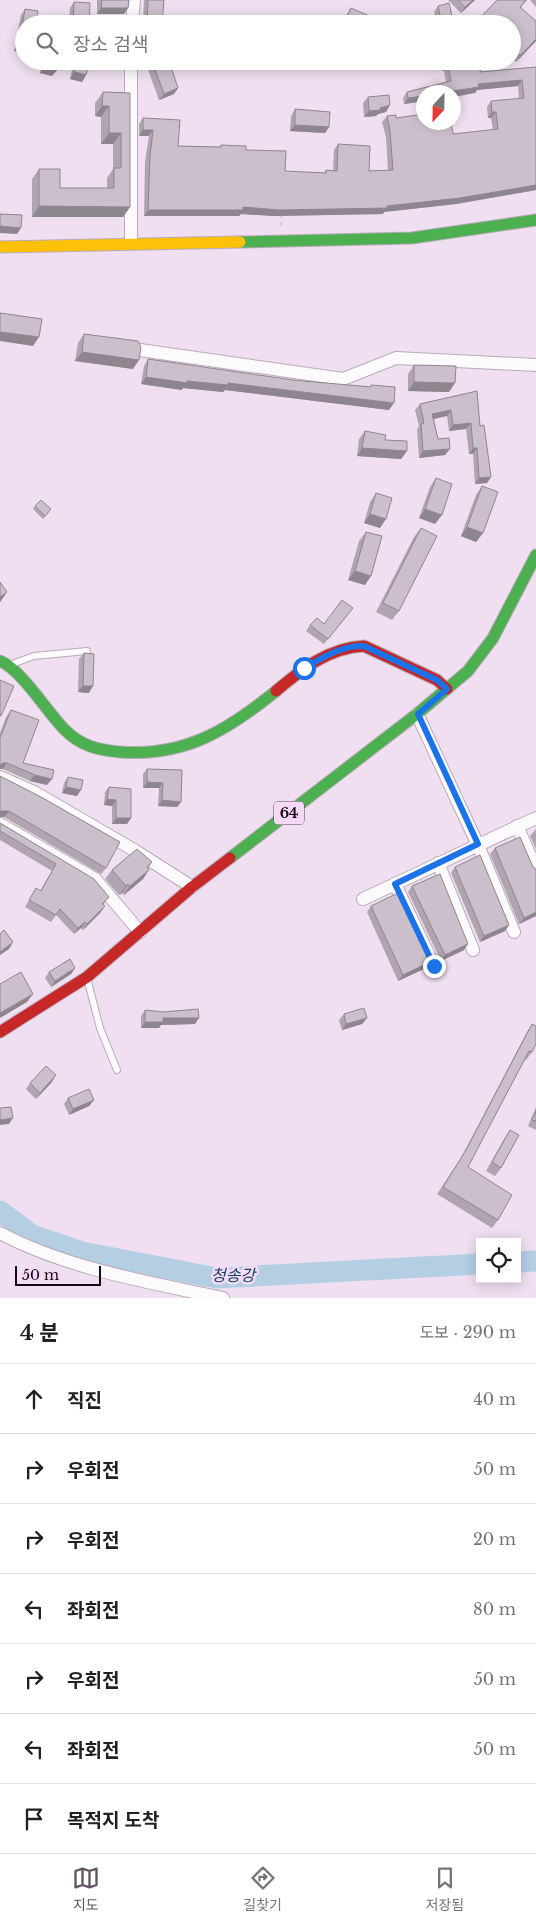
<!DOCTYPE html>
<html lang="ko">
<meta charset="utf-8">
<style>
:root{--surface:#fff;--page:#f2f2f2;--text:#202124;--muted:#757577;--line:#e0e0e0;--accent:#605460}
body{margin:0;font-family:"Libre Baskerville","Noto Sans KR",serif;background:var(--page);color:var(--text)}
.controls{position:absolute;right:15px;bottom:15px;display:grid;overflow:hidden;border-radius:0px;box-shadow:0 2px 12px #0003}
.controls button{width:45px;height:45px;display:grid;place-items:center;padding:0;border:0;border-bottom:1px solid var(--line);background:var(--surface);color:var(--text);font:25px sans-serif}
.compass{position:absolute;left:416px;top:85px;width:45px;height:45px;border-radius:50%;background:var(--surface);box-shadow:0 2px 12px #0003;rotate:202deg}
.scale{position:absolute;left:15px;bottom:12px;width:86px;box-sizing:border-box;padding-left:5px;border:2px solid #130913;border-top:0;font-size:14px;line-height:18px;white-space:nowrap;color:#130913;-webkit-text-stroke:4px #f5d9f6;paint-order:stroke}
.stop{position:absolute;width:15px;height:15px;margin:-11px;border:4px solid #1a73e8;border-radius:50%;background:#fff}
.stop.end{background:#1a73e8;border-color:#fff;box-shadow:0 1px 5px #0008}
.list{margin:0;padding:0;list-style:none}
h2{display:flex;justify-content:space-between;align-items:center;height:65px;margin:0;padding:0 20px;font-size:21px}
h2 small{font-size:16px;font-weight:400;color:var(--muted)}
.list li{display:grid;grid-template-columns:32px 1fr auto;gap:15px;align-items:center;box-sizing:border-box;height:70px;padding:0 20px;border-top:1px solid var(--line)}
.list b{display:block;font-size:19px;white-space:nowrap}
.list em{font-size:16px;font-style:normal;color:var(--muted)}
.icon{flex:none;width:28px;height:28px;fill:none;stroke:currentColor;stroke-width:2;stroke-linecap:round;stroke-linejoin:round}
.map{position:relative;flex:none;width:536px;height:1298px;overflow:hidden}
.search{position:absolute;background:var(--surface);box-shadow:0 2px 12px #0003;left:15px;right:15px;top:15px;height:55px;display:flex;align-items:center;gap:12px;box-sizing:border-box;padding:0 18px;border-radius:28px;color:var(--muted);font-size:19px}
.sheet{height:555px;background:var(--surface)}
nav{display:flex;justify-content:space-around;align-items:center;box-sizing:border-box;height:70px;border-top:1px solid var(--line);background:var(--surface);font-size:14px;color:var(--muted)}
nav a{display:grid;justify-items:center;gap:2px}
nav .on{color:var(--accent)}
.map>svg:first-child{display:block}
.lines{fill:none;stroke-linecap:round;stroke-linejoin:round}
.river{stroke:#b4cee4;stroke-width:21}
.lane-casing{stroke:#b8abb8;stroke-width:8}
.street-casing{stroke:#b8abb8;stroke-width:14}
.fast-casing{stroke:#b8abb8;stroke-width:13}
.slow-casing{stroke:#b8abb8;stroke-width:13}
.jam-casing{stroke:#b8abb8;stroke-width:13}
.path{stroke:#d0ccd1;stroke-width:2;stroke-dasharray:4 4;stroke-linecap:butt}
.lane{stroke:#fdfafd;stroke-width:6}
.street{stroke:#fdfafd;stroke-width:12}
.fast{stroke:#4caf50;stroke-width:11}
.slow{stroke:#ffc107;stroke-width:11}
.jam{stroke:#c62828;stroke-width:11}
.wall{fill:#afa4af}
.shaded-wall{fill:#8e868e}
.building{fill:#cbbfcb;stroke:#8e868e}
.route{stroke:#1a73e8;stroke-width:6}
.labels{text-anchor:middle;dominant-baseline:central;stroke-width:5;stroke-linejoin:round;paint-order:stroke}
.shield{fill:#f5d9f6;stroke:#574757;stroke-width:1}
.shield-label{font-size:14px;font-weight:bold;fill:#130913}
.water-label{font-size:16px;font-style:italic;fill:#0e465f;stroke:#f5d9f6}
</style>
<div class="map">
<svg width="536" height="1298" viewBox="0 0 536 1298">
<rect width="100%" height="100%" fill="#efdff0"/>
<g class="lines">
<path class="river" d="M0,1211l32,24 50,17 135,26 263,-14
M517,1262l19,-1"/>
<defs>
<path id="lane" d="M12,664l22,-8 53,-5
M87,978l13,50 17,42"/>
<path id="street" d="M132,24l2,-24
M131,243v-182
M140,350l203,29 53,-21 140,7
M417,714l60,129 37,89
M0,777l34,15 100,58 58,37
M0,824l95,55 45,53
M517,826l19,43
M438,863l35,87
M395,884l39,82
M363,899l173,-81
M0,1233c68,36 148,49 223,65"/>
<path id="fast" d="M240,242l172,-4 124,-18
M0,661c21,8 47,51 65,69 16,16 33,20 55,22 65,5 108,-22 156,-61
M230,858l187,-144 51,-43 25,-33 43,-83"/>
<path id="slow" d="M0,247l240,-5"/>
<path id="jam" d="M276,691c26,-22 52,-43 88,-45l73,34 10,9
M0,1032l87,-55 105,-90 38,-29"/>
</defs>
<use href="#lane" class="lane-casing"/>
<use href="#street" class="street-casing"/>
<use href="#fast" class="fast-casing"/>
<use href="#slow" class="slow-casing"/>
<use href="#jam" class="jam-casing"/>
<path class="path" d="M281,226l1,-13"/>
<use href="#lane" class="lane"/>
<use href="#street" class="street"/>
<use href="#fast" class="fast"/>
<use href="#slow" class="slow"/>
<use href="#jam" class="jam"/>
</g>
<path class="wall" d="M97,0h32l-5,14h-27z
M144,0h20l-2,24h-19z
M448,0h27l-14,13z
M497,0h30l-6,7 15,34 -20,21 -4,-3v-35h-37l4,-5z
M530,0h6v7z
M74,2l15,22h-20l1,-16z
M438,6l16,18h-17l-3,-12z
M351,8l21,16h-30l5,-10z
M25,9l-1,43 -10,-1 7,-36z
M42,61h16l-1,9 -5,6 -12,-3z
M74,61h51l-3,4h-33l-3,10 -4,7 -12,-3z
M145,61h24l9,27 -4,6 -15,6z
M441,61h42l-3,11 56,-5v123l-80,14 -72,8 -1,2 -109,2 -33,-2 -2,2h-95l1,-54 4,-26h-10v-12l4,-6 35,28 41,1 2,-2 25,5 39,21 39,2 2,-3 7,1 1,-21 4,-6 31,27 19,-1 -2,-33 -4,-15 5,-6 9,2 57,16 40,-4 -2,-12h-3l-1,-11 4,-6 28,-2 -1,-13 -41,4 -2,3 -51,-1v9l-20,3 -1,-6 4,-6 39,-10 -2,-11 -5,-2z
M103,92l27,1v114l-7,10h-91v-38l7,-10 21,19h47v-10l6,-9v-25h-12v-27l-6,-1v-13z
M368,97l18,15 -8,2 -2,2 -12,1 -1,-14z
M295,109l34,18 -4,6 -35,-2 1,-15z
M84,334l49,35 -58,-8 3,-18z
M148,359l145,21 77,7 1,-2 18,25 -164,-20 -2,2 -40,-4 -1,2 -41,-6 3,-18z
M414,365l35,27 -41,-1v-17z
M477,391l3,35 11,51 -4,6 -12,1 -2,-30h-4l-3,-25 -17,2 -2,-15 -13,3 4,20 7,16 -26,3 -2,-28 2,-4 -4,-16 5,-6z
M365,431l20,9 22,11 -6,8 -44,-3 2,-17z
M436,478l-1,46 -16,-6 11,-31z
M482,486l1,47 -7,9 -15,-6 15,-41z
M376,493l4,35 -16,-5 6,-21z
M35,506l14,6 -6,7 -10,-10z
M421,528l-22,83 -7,9 -16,-8 38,-75z
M366,532l-1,53 -17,-5 11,-39z
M353,608l-29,36 -18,-13 4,-6 14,-1z
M84,653l5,40 -11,-1 1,-33z
M11,710l12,53 24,22 -17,-4 -27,-12h-3v-36l6,-16z
M147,769l35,1 -1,32 -4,5 -19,-1 1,-18h-16v-14z
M0,776l106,92 -5,6 -97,-57z
M68,777l9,19 -15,-3 2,-10z
M109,787l22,31 -4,6h-15v-18l-8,-1 1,-13z
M0,823l109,74 -6,8 2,1 -5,7 -17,17 -2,-2 -7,6 -18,-19 -5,7 -26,-15 11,-19 4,3 12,-20 -52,-31z
M536,829v20l-6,-13 5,-6z
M495,848l38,19 3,49 -17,8 -29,-70z
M152,862l-4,7 -5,10 -19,16 -2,-2 -3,2 -14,-16 7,-9z
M455,867l50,64 -25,11 -29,-69z
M412,886l52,64 -23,11 -33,-69z
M371,906l55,62 -28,13 -31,-69z
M75,968l-4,6 -20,13 -6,-9 4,-6z
M145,1010l50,14 -34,1 -2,3h-18v-12z
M344,1014l23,4 -5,6 -20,6 -3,-10z
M532,1024v28l-6,8 -1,-1 -57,108 30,53 -6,8 -55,-34 24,-36 66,-126z
M52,1082l-16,17 -10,-10 4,-6z
M68,1098l26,2 -5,6 -20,9 -5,-11z
M536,1107v23l-8,-4z
M510,1130l-9,38 -6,8 -9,-5 18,-32z"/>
<path class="shaded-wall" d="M473,0h2l-14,13 4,-6z
M101,8h27l-4,6h-27z
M536,39v2l-20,21 4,-6z
M19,45l5,1v6l-10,-1z
M88,61h37l-3,4h-36z
M443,63l5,2 -4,6 -5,-2z
M44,67l13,3 -5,6 -12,-3z
M74,72l12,3 -4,7 -12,-3z
M522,80l-4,6 -41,4 -2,3 -21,4v-5h-8l32,-8z
M178,88l-4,6 -15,6 5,-6z
M424,96v5l-20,3 4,-6z
M390,105l-4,7 -8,2 -2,2 -12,1 5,-6z
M102,106h7l-8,11 -6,-1z
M492,112h4l-5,6h-3z
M295,125l34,2 -4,6 -35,-2z
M143,130h10l-4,6h-10z
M109,133h12l-8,11h-12z
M536,185v5l-80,14 -72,8 -1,2 -109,2 -33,-2 -2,2h-95l4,-6 95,-3 144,-1z
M39,206l91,1 -7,10h-91z
M0,226l21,2 -4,6 -17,-1z
M0,332l39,5 -6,9 -33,-5z
M82,352l57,8 -6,9 -58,-8z
M146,377l41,4 41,2 166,20 -5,7 -164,-20 -2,2 -40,-4 -1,2 -41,-6z
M414,382l41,1 -6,9 -41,-1z
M451,410l-4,6 -19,4 4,-6z
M471,423l-5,6 -17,2 4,-6z
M362,448l45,3 -6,8 -44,-3z
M473,448h4l-4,6h-4z
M450,449l-5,6 -26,3 4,-7z
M491,477l-4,6 -12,1 4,-6z
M425,509l17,6 -7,9 -16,-6z
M370,514l16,5 -6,9 -16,-5z
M467,527l16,6 -7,9 -15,-6z
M355,571l16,5 -6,9 -17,-5z
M7,592l-6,9 -1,1v-5z
M83,686h10l-4,7 -11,-1z
M3,763h4l-4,6h-3v-4z
M35,775l17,4 -5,6 -17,-4z
M147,782l16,1 -4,5h-16z
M66,787l15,3 -4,6 -15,-3z
M107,799l9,1 -4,6 -8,-1z
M162,800l19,2 -4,5 -19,-1z
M0,811h9l-5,6h-4z
M116,818h15l-4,6h-15z
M149,870l-6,9 -19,16 6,-9z
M128,884l-6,9 -3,2 7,-9z
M105,906l-5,7 -17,17 4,-6z
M536,912v4l-17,8 5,-6z
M85,922l-4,6 -7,6 4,-6z
M509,925l-4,6 -25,11 4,-6z
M13,942l-4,7 -9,6v-3z
M468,944l-4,6 -23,11 4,-6z
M430,962l-4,6 -28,13 5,-6z
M75,968l-4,6 -20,13 4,-6z
M33,994l-6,8 -27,16v-5z
M163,1018h36l-4,6 -34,1 -2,3h-18l4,-6z
M367,1018l-5,6 -20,6 4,-6z
M56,1075l-4,7 -16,17 4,-6z
M94,1100l-5,6 -20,9 4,-6z
M13,1118l-4,6 -9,1v-5z"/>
<path class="building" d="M102,0h27l-1,8h-27z
M148,0h16l-2,24h-15z
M458,0h15l-8,7z
M497,0h29l-6,7 16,14v18l-16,17 -8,-7v-25h-28l-5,-5z
M74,2l16,1 -1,21h-16z
M449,3l5,21h-12l-4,-18z
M351,8l23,10 -2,6 -28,-1z
M25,9l13,2 -2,13h-12v22l-5,-1z
M45,61h13l-1,9 -13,-3z
M77,61h13l-4,14 -12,-3z
M152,61h17l9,27 -14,6z
M444,61h39l-3,11 56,-5v118l-76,13 -73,8v2l-108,2 -36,-3v3h-95l2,-54 3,-26h-10v-12l37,2 -2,26 43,1v-2l25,1v4l40,1 -1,20 41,2v-3l11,1 1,-27 32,2 -1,25 24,-1 -3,-39 -3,-15 9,-1v3l28,-4v8h27l2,12 45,-5 -2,-17h-4l-1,-11 33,-3 -2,-18 -44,4 1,3 -33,5h-22v4l-16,2 -1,-6 44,-11 -3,-16 -5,-2z
M103,92l27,1v114l-91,-1v-37h21v19h54v-20h7v-35h-12v-27h-7z
M389,95l1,10 -10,3 1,2 -12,1 -1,-14z
M295,109l35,3 -1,15 -34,-2z
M0,214l22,1 -1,13 -21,-2z
M0,313l42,6 -3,18 -39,-5z
M84,334l54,7 3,6 -2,13 -57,-8z
M148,359l145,21 78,7v-2l24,2 -1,16 -166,-20v2l-41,-4v2l-41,-6z
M414,365l42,1 -1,17 -41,-1z
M477,391l3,35 4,-1 7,52 -12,1 -2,-30h-4l-2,-25 -18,2 -2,-15 -19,4 6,25 11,-1 1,11 -27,2 -2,-27 3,-1 -4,-19z
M365,431l21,4 -1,5 22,1v10l-45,-3z
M436,478l16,6 -10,31 -17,-6z
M482,486l16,6 -15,41 -16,-6z
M376,493l16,5 -6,21 -16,-5z
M41,500l10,9 -6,7 -10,-10z
M421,528l16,8 -38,75 -16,-8z
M366,532l16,4 -11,40 -16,-5z
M0,582l7,10 -7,5z
M342,600l11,8 -25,31 -18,-14 7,-7 7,6z
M84,653l10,1 -1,32h-10z
M0,680l14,6 -13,30h-1z
M11,710l28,10 -16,43 31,7 -2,9 -17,-4 -28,-12h-4l-3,2v-27z
M147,769l35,1 -1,32 -19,-2 1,-17 -16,-1z
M0,776l41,21 79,45 -14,26 -97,-57h-9z
M68,777l15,3 -2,10 -15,-3z
M109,787l22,2v29h-15v-18l-9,-1z
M0,823l94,56 15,18 -7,7 3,2 -18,18 -2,-2 -7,6 -18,-19 -4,6 -27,-15 7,-12 5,3 15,-27 -56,-33z
M520,837l13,30 3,2v43l-12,6 -29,-70z
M137,849l15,13 -5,5 2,3 -19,16 -2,-2 -2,2 -14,-16z
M480,855l29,70 -25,11 -29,-69z
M440,874l28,70 -23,11 -33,-69z
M398,893l32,69 -27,13 -32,-69z
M4,930l9,12 -13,10v-18z
M70,959l5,9 -20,13 -6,-9z
M21,972l12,22 -33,19v-29z
M364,1008l3,10 -21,6 -2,-10z
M198,1009l1,9h-36v4h-18v-12l18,2z
M532,1024l4,2v18l-4,8 -3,-1 -61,116 44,28 -14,25 -55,-33 23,-37z
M46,1066l10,9 -16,18 -10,-10z
M89,1089l5,11 -21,9 -5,-11z
M11,1107l2,11 -13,2v-12z
M536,1111v10l-4,-1z
M510,1130l9,5 -18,33 -9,-6z"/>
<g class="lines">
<path class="route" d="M304,668c18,-10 38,-23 60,-22l73,34 10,9 -29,25 60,130 -83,40 39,82"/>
</g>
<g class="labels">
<rect class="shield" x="274" y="801.5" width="30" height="23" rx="4"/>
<g class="shield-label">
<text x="289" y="813">64</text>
</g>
<g class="water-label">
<text x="233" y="1275">청송강</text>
</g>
</g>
</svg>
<div class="controls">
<button><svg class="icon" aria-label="locate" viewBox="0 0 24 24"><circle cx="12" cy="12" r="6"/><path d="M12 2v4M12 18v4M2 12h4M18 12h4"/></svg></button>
</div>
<svg class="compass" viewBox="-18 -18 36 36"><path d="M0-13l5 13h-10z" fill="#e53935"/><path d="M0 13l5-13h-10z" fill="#757577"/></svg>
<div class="scale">50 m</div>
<div class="stop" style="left:304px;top:668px"></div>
<div class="stop end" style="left:434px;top:966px"></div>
<div class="search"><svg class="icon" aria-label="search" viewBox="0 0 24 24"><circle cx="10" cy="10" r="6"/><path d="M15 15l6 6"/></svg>장소 검색</div>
</div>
<section class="sheet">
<h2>4 분<small>도보 · 290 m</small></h2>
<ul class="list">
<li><svg class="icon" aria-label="ahead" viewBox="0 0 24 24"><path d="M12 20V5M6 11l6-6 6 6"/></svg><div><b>직진</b></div><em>40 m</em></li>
<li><svg class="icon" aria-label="right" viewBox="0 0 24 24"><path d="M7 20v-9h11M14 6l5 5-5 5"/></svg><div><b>우회전</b></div><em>50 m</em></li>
<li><svg class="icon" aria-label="right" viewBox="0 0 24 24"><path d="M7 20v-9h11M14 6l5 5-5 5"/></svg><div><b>우회전</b></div><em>20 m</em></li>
<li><svg class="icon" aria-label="left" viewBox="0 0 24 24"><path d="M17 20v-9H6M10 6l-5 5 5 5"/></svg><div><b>좌회전</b></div><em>80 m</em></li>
<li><svg class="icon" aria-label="right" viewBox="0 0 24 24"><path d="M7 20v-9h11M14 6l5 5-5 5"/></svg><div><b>우회전</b></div><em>50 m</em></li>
<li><svg class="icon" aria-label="left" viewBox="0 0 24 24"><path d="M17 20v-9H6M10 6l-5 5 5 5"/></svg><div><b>좌회전</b></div><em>50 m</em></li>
<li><svg class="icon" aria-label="arrive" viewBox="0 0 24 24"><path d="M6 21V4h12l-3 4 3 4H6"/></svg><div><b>목적지 도착</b></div></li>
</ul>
</section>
<nav>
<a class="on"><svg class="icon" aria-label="map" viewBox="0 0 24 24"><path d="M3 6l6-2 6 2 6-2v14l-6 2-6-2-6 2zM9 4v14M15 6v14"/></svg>지도</a>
<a><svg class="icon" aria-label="directions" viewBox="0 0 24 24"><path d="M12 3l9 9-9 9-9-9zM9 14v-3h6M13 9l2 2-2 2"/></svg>길찾기</a>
<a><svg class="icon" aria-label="saved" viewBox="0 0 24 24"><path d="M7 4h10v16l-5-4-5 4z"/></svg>저장됨</a>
</nav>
